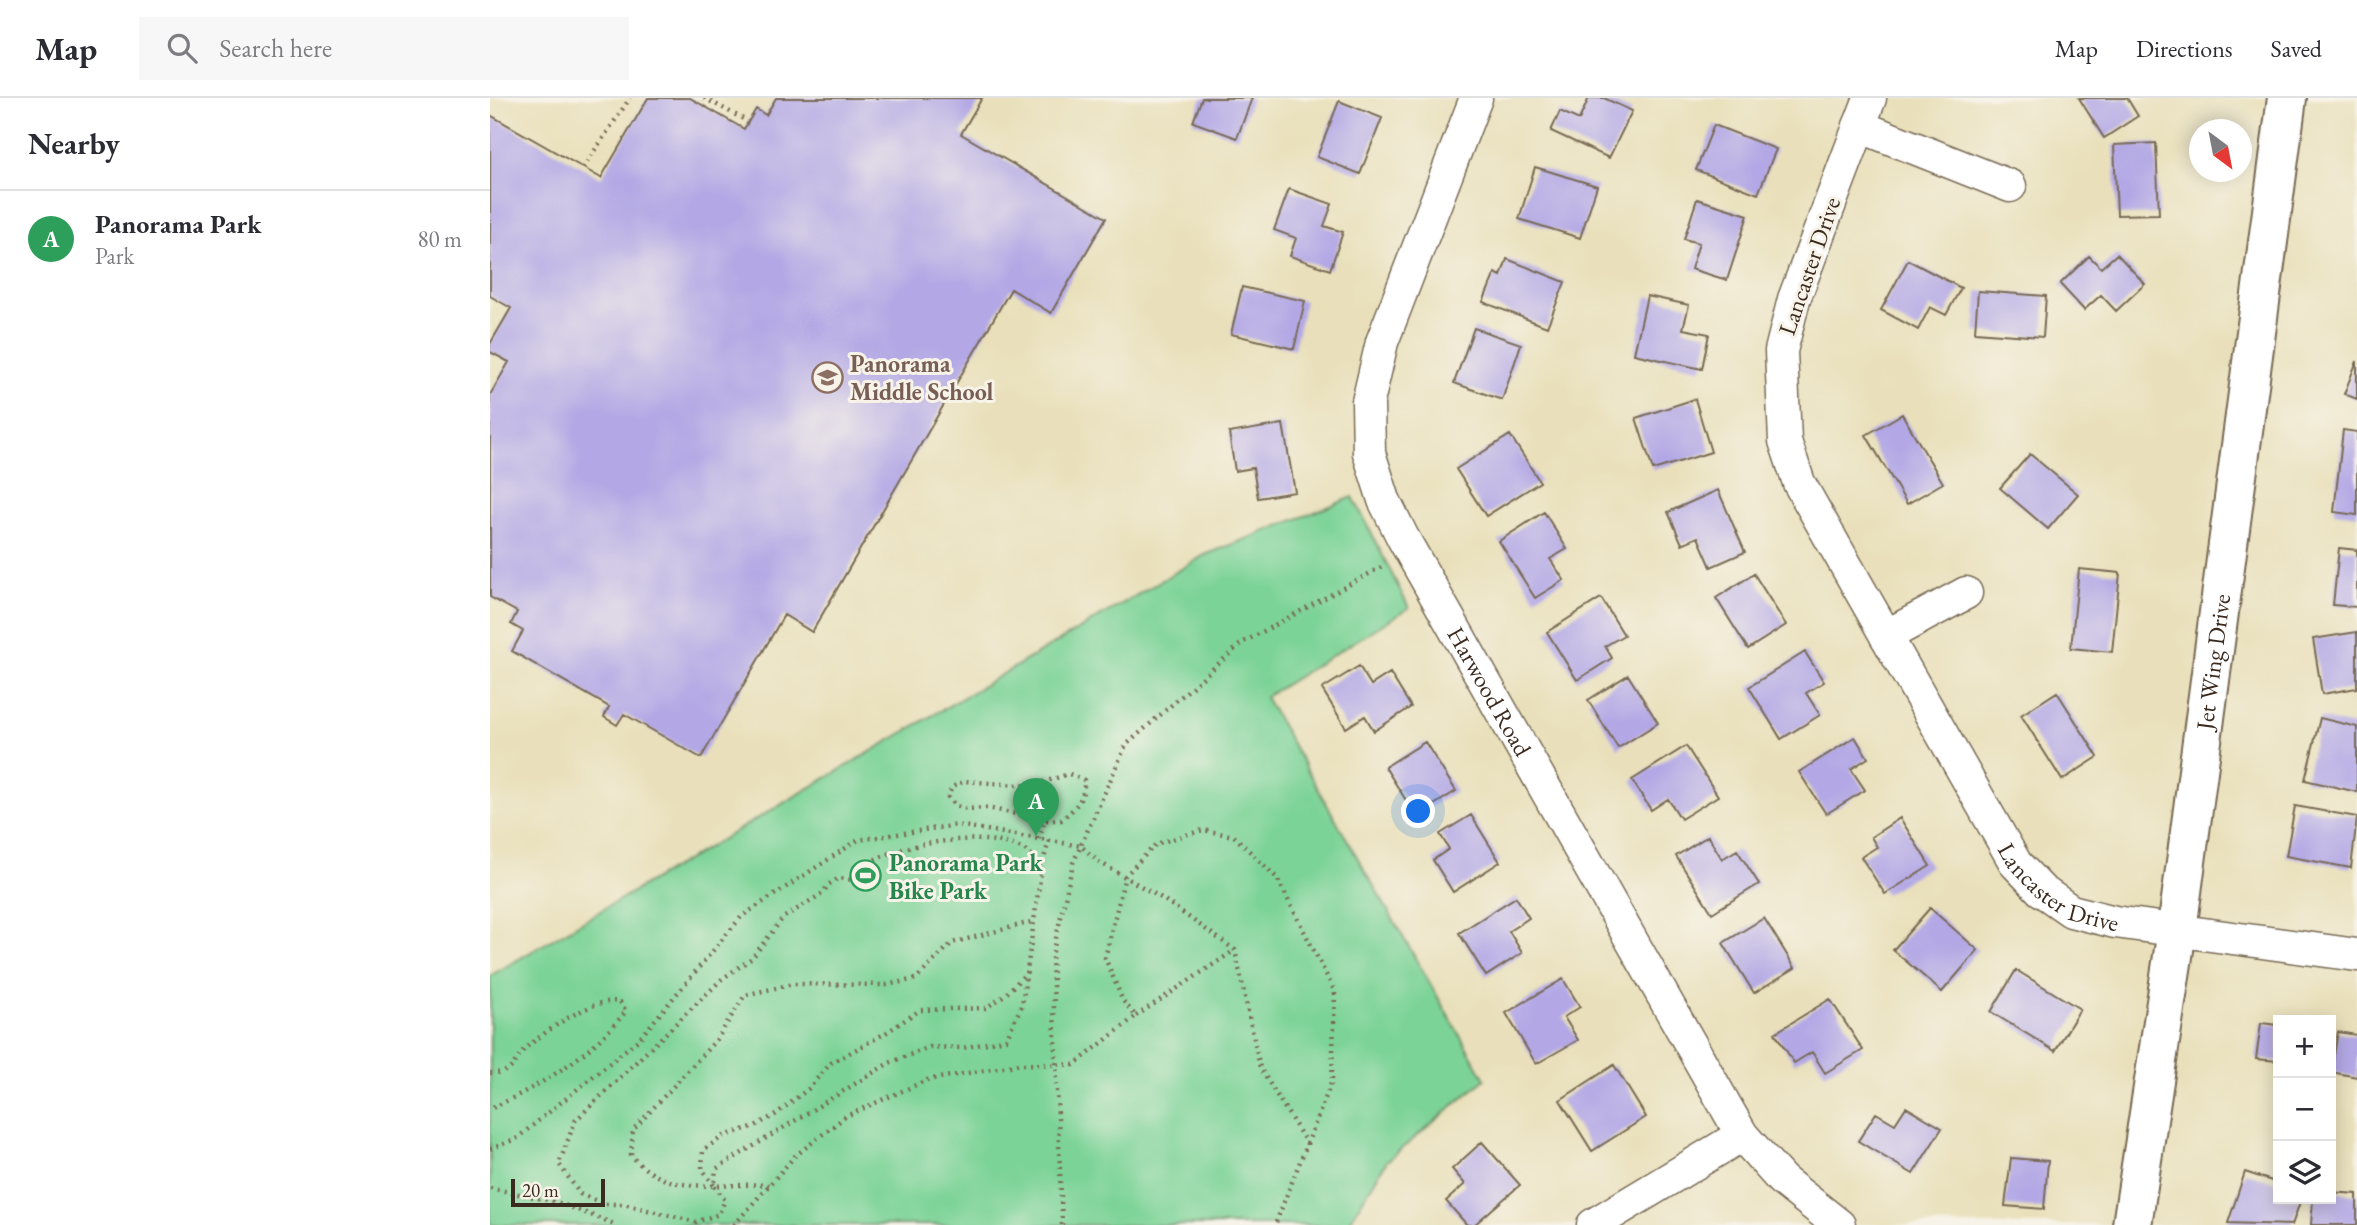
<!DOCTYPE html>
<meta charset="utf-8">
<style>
:root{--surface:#fff;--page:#f7f7f7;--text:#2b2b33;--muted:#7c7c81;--line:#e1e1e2;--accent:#d93025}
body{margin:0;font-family:"EB Garamond",serif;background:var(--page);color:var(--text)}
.controls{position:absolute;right:21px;bottom:21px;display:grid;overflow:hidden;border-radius:0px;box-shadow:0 4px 18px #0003}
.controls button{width:63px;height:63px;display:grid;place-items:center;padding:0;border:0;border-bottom:2px solid var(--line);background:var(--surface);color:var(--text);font:35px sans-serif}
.compass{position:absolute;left:1699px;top:21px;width:63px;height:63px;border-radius:50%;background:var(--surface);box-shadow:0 4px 18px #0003;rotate:148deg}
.scale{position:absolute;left:21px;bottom:18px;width:94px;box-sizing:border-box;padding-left:7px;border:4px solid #3b2a1e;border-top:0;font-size:19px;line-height:24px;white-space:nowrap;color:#3b2a1e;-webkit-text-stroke:5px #f7f3e8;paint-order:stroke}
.you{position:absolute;left:929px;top:714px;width:24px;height:24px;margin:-18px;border:5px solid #fff;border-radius:50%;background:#1a73e8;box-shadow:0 0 0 10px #1a73e833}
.badge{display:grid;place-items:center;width:46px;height:46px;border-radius:50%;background:var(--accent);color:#fff;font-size:23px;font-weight:700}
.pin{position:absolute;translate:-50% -58px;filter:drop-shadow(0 2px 4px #0008)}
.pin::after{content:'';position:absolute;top:37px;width:24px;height:21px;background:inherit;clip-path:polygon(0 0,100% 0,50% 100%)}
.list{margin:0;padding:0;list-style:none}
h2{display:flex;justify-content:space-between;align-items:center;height:91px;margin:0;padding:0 28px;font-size:30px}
h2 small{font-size:23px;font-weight:400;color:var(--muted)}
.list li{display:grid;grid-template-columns:46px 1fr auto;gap:21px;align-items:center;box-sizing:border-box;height:98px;padding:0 28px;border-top:2px solid var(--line)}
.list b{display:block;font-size:26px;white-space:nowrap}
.list p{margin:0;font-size:23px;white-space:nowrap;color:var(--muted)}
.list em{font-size:23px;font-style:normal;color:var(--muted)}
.icon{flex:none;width:38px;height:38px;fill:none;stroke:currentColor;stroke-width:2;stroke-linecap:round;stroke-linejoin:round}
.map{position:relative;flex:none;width:1867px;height:1127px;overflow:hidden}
header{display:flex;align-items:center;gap:42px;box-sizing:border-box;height:98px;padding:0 35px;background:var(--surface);border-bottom:2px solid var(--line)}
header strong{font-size:33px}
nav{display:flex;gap:38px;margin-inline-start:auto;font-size:24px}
.search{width:490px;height:63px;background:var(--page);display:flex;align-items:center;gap:18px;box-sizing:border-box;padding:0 24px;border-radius:0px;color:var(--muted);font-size:26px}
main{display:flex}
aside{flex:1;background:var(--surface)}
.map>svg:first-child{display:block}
.green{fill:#7cd397;stroke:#5c7e5a;stroke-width:2}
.building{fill:#b3a8e5}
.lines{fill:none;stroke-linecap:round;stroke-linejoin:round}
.minor-casing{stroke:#786a55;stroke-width:35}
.secondary-casing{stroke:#786a55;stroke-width:42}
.path{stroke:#786a55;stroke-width:4.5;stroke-dasharray:2 5;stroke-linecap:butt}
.minor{stroke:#fff;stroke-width:32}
.secondary{stroke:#fff;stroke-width:38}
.labels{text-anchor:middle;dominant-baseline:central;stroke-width:6;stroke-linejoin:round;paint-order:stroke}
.street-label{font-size:24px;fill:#3b2a1e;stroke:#f7f3e8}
.education-label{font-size:24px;font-weight:bold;fill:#785e54;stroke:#f7f3e8;text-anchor:start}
.leisure-label{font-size:24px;font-weight:bold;fill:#27864d;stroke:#f7f3e8;text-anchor:start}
</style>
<header>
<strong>Map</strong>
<div class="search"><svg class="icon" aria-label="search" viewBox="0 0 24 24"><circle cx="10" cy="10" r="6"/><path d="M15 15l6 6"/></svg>Search here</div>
<nav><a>Map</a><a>Directions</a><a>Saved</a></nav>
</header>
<main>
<aside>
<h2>Nearby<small></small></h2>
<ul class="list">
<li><span class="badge" style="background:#2e9e5b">A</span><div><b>Panorama Park</b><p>Park</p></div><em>80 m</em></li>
</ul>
</aside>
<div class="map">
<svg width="1867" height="1127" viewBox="0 0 1867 1127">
<rect width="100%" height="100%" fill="#f7f3e8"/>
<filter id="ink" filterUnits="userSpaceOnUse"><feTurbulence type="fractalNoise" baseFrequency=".0143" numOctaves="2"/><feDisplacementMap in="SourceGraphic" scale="14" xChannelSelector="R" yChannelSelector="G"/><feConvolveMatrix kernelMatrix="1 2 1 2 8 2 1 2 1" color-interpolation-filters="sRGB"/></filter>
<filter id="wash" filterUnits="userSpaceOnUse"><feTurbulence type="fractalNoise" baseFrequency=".00686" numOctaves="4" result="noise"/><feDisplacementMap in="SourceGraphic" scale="28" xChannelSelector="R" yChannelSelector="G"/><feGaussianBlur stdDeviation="1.57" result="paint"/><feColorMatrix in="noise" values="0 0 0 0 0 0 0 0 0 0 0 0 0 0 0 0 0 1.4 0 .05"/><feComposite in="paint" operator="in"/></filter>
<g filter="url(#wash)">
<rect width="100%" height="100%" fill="#e9e0bb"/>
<path class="green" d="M863,399l56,111 -144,89 220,382 -98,82 -40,64h-857v-249l715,-421z"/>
<g id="blocks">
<path class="building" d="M158,0h42l54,31 12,-20 10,6 10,-17h206l-21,36 145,84 -55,95 -40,-24 -199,343 -28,-17 -83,143 -77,-44 -7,11 -13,-8 5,-10 -97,-56 11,-20 -12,-7 6,-12 -27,-15v-202l19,-33 -19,-10v-8l21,-36 -21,-12v-181l111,63z
M712,0h50l-15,40 -44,-16z
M1099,0h15l28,13 -23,47 -58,-27 9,-20 19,9z
M1589,0h48l11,18 -34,22z
M849,3l43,17 -22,56 -43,-17z
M1224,27l62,24 -18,45 -62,-24z
M1666,45l3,71 -42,1 -3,-70z
M1045,69l62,19 -17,52 -61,-19z
M799,91l43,15 -8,22 19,6 -13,38 -40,-14 6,-18 -22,-8z
M1207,101l51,16 -21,65 -36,-11 8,-26 -15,-4z
M1627,156l28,30 -29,27 -15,-16 -17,15 -24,-26 29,-28 12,12z
M1017,161l58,23 -18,45 -64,-25 12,-29 6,3z
M1418,162l53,28 -15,27 -16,-8 -12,23 -37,-20z
M752,189l63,14 -11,48 -63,-15z
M1488,193l68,5 -3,41 -68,-5z
M1157,198l42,9 -6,24 26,5 -7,35 -68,-15z
M984,230l47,16 -19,56 -48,-17z
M1867,263v38l-13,-5z
M1205,301l16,53 -58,18 -17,-52z
M1412,316l41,69 -36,21 -41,-69z
M793,326l12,68 -37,6 -5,-30 -18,3 -6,-38z
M1853,332l14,2v83l-23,-3z
M1020,337l30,47 -54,34 -30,-47z
M1540,356l48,40 -30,35 -48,-41z
M1228,392l27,62 -34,15 -13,-30 -16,7 -14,-32z
M1054,414l23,37 -17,10 14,21 -29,18 -36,-57z
M1849,450l18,2v57l-24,-2z
M1589,471l41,4 -8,79 -41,-4z
M1264,476l32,51 -38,24 -32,-51z
M1111,500l23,37 -19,11 7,12 -35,22 -30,-48z
M1867,534v56l-35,6 -9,-55z
M1315,554l19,30 -18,11 14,22 -39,24 -32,-52z
M869,568l12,19 19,-12 21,34 -37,24 -9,-15 -19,12 -24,-39z
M1138,577l30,48 -40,25 -30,-48z
M1567,594l41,65 -36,23 -41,-65z
M1830,620l37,9v65l-52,-12z
M1365,639l13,21 -17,11 14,21 -39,24 -27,-42z
M935,644l31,49 -40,25 -31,-49z
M1196,648l32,50 -37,23 -13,-20 -17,11 -19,-30z
M1805,708l62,11 -6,51 -65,-12z
M981,717l29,47 -47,30 -20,-32 16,-11 -9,-15z
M1410,720l30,48 -45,28 -24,-37 16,-10 -6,-10z
M1218,738l14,23 15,-9 22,34 -47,29 -36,-57z
M1026,799l13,21 -20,13 13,22 -36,23 -27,-43z
M1440,810l48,42 -36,42 -49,-42z
M1274,820l31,50 -41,25 -31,-50z
M1526,872l64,39 -25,42 -64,-39z
M1073,881l17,28 -16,10 14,23 -42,24 -30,-51z
M1340,901l33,51 -38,23 -13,-21 -18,11 -19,-30z
M1771,925l17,2v36l-22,-2z
M1848,934l19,3v42l-26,-5z
M1124,967l32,52 -54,34 -32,-51z
M1416,1009l36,21 -29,46 -55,-33 18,-28 19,11z
M992,1044l38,43 -46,40h-7l-21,-24 19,-17 -13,-15z
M1521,1060l37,3 -4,48 -39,-3z
M1755,1074l33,11v16h23l-9,26 -64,-2z
M1841,1094l26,2v31h-46l2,-26h18z"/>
</g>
</g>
<g filter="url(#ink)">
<use href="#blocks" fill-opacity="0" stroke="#786a55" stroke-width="2"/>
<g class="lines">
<defs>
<g id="minor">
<path id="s1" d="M986,0l-94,244 -14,60 1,51 15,47 19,38 339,597 40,45 57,45"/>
<path id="s2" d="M1380,0l-76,201 -13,52 4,90 14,42 217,381 25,26 30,21 44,11 242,33"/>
<path d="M1369,28l151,60"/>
<path d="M1396,538l80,-43"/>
<path d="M1103,1127l149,-90"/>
</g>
<g id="secondary">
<path id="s3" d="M1642,1127l45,-295 110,-832"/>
</g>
</defs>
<use href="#minor" class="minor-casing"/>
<use href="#secondary" class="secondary-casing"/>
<path class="path" d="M214,0l45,24
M93,70l47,-70
M549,741l6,-19h16c14,-12 24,-20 23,-40l-15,-6 -38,12 -67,-5 -12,6 -4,10 8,9 12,3 19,-1 58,12
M552,767c-6,-5 -13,-14 -21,-17 -37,-17 -114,-6 -149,13 -8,5 -13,13 -19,19l-14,-2 -11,7 -5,8 -40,25 -31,40 -30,21 -147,142 -16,43 21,30 24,10h19l73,18 23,-8 6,-14 -11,-14 2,-17 173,-106 41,-16 33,1 43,-9 16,-34 20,-140 7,-24
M646,918l99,-66
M0,975c29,0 20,-12 37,-26 20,-17 68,-51 93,-45l6,9c-35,45 -85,74 -136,98
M0,1051l26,-10 123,-100 103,-123 116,-76 99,-15 124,21 18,16 64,37 72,51 25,118 47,76
M224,1087l-12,-16 1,-19 21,-14 31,-10 20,-11 33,-26 23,-26 53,-29 36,-24 66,-2 20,-14 21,-22
M279,1087c-50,-3 -101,14 -138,-30l2,-25 84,-91 28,-44 48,-11 93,1 30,-6 36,-36 83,-22
M0,1090l67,14 60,23
M244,1127l61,-69 51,-40 81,-36 94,-16 53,1 62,-49 -13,-15 -18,-43 20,-82 31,-32 47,-14 31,6 43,42 58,114 -3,89 -57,144
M572,1127l-10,-269 21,-93 53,-118 116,-102 143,-78"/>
<use href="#minor" class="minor"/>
<use href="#secondary" class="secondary"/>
</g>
</g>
<defs>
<symbol id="school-ring" viewBox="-11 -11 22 22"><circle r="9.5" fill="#f7f3e8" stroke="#8d6e63" stroke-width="1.5"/><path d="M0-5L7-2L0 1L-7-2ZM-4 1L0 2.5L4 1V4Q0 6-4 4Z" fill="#8d6e63"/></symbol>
<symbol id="stadium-ring" viewBox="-11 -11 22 22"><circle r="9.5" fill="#f7f3e8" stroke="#2e9e5b" stroke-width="1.5"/><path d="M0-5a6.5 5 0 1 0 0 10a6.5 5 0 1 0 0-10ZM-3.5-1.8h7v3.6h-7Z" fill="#2e9e5b"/></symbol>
</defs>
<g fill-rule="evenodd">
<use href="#school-ring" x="320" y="262" width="35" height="35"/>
<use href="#stadium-ring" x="358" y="760" width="35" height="35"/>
</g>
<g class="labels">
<g class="street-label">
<text transform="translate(1319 168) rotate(-71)">Lancaster Drive</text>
<text stroke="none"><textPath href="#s3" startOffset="569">Jet Wing Drive</textPath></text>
<text stroke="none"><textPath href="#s1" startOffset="642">Harwood Road</textPath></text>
<text stroke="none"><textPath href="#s2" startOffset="891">Lancaster Drive</textPath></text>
</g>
<g class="education-label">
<text x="360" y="265">Panorama<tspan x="360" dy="28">Middle School</tspan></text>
</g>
<g class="leisure-label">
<text x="399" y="764">Panorama Park<tspan x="399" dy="28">Bike Park</tspan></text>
</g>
</g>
</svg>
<div class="controls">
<button>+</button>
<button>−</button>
<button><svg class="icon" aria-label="layers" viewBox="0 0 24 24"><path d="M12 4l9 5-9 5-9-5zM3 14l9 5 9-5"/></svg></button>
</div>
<svg class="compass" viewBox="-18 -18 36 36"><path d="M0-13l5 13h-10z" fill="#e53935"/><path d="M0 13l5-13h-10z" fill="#7c7c81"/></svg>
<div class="scale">20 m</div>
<div class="you"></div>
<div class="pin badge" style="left:546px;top:738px;background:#2e9e5b">A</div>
</div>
</main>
